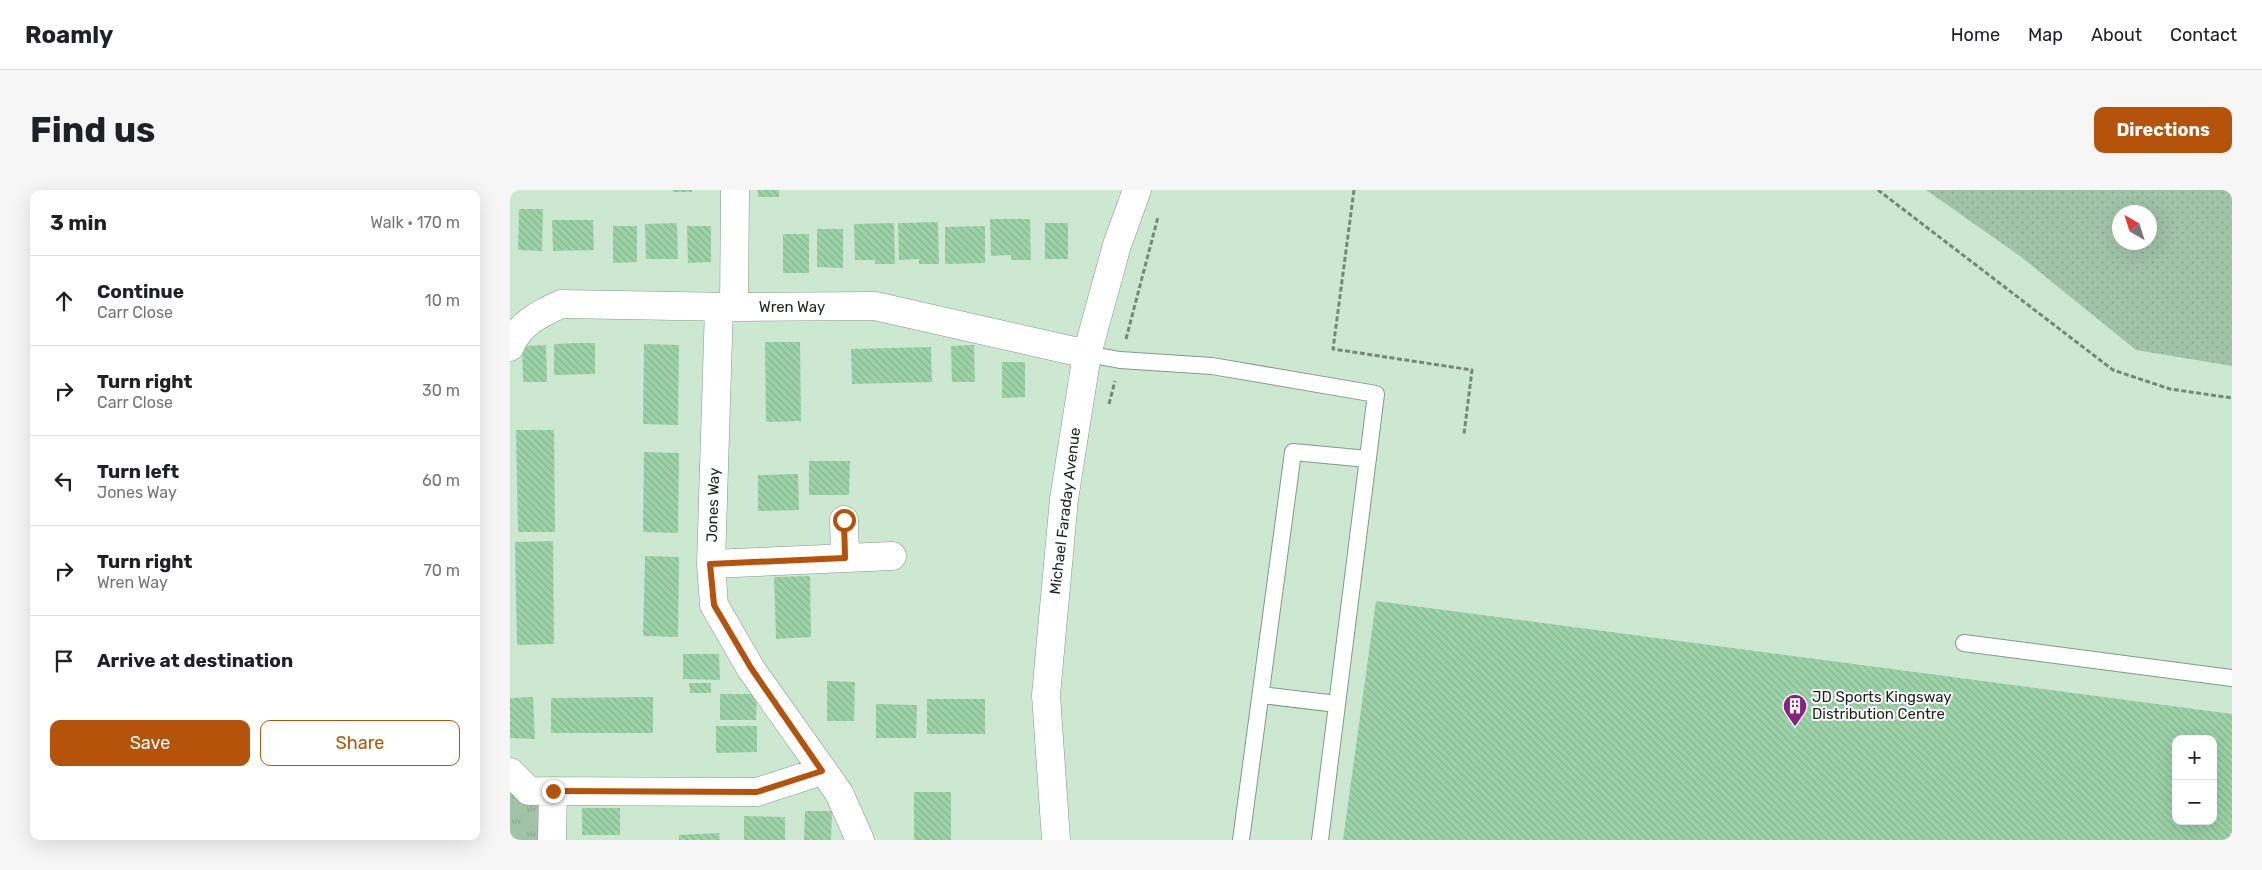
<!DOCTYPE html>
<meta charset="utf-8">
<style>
:root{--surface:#fff;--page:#f6f6f6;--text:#202124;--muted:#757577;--line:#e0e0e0;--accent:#b45309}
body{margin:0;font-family:Rubik,sans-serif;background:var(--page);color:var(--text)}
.controls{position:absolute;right:15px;bottom:15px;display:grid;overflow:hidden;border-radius:10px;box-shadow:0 5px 20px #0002}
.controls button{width:45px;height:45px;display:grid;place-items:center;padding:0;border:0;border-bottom:1px solid var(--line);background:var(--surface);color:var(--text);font:25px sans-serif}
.compass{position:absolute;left:1602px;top:15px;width:45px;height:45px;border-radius:50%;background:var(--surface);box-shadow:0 5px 20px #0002;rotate:321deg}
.stop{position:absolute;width:15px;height:15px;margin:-11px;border:4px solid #b45309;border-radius:50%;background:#fff}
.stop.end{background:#b45309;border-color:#fff;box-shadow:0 1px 5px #0008}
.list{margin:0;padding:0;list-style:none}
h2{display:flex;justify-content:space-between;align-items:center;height:65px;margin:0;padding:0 20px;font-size:21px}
h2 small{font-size:16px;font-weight:400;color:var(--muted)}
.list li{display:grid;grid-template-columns:32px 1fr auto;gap:15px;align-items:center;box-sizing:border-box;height:90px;padding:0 20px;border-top:1px solid var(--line)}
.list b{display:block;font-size:19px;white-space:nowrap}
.list p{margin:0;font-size:16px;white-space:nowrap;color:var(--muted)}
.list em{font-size:16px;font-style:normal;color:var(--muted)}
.actions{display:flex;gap:10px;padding:15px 20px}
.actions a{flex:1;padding:11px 0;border:1px solid var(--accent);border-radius:10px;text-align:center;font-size:18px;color:var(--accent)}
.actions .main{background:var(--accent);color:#fff}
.icon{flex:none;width:28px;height:28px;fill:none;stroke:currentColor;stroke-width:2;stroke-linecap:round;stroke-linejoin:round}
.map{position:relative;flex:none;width:1722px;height:650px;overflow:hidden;border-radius:10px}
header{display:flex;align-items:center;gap:30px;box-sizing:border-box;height:70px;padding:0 25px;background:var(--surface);border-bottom:1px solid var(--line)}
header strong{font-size:24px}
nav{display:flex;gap:28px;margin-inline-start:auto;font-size:18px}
.intro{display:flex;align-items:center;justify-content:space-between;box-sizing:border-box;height:120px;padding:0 30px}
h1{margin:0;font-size:35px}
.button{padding:12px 22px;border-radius:10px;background:var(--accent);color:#fff;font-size:18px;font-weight:700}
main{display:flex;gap:30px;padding:0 30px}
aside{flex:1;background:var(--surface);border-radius:10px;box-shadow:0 5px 20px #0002}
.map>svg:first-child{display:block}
.grass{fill:url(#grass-dots);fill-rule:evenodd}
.park{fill:url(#park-tufts)}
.building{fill:url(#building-back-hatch);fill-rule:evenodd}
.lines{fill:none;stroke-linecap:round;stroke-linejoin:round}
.service-casing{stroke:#829b86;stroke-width:18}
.minor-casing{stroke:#829b86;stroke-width:29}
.path{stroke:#758879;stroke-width:3;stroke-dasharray:5 2.5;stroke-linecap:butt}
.service{stroke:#fff;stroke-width:16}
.minor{stroke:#fff;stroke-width:28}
.route{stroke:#b45309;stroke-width:6}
.labels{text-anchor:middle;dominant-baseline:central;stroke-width:4;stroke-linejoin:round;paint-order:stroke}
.street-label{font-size:15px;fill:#1a241c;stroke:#fff}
.poi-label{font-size:15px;fill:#1a241c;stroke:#fff;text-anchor:start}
</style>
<header>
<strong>Roamly</strong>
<nav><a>Home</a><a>Map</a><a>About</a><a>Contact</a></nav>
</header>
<div class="intro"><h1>Find us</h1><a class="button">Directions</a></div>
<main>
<aside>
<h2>3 min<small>Walk · 170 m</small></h2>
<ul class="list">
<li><svg class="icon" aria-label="ahead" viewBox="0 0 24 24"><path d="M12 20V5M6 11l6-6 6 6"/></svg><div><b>Continue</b><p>Carr Close</p></div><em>10 m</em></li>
<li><svg class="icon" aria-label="right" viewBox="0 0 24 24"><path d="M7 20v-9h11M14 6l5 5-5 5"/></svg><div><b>Turn right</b><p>Carr Close</p></div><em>30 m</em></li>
<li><svg class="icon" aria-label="left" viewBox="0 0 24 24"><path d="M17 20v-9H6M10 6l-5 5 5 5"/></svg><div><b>Turn left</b><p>Jones Way</p></div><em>60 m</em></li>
<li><svg class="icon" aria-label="right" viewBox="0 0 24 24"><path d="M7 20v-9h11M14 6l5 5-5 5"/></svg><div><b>Turn right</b><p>Wren Way</p></div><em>70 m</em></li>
<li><svg class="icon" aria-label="arrive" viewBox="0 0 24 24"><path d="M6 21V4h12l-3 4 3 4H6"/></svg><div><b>Arrive at destination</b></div></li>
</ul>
<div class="actions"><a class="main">Save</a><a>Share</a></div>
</aside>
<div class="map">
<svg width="1722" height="650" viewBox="0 0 1722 650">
<defs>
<pattern id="grass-dots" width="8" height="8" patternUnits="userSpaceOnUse" patternTransform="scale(1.25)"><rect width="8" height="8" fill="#a1c3a8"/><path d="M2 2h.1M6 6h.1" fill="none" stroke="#8aa790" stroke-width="1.8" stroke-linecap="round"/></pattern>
<pattern id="park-tufts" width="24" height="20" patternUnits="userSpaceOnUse" patternTransform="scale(1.25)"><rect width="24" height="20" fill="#a1c3a8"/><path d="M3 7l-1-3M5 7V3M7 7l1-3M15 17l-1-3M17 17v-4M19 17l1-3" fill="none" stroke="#8aa790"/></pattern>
<pattern id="building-back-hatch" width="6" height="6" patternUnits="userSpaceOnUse" patternTransform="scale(1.25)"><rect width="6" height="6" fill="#9dd3a8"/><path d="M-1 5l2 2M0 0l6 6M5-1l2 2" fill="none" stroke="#87b590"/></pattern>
</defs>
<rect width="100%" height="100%" fill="#cce8d1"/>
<path class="grass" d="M1416,0h306v176l-96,-16 -116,-94zM1610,22h30v30h-30z"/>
<path class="park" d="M0,592l38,15 -1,43h-37z"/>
<path class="building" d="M163,0h19v2h-19z
M248,0h21v7h-21z
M9,19h24l-1,42 -24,-1z
M480,29h40l1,41h-20v-5l-20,1z
M42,30h41l1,30 -41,1z
M428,32l1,42h-20v-5l-20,1 -1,-37z
M167,33l1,36h-32l-1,-35z
M384,33l1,41h-20v-4h-20l-1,-36z
M535,33h23v36h-23z
M103,36h24v36l-24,1z
M177,36h24v36l-23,1z
M475,36v37l-40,1v-37z
M307,39h26v39l-26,-1z
M273,44h26v39h-26z
M255,152h35l1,79 -35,1z
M64,153h21v31l-41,1v-31z
M134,154l35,1 -1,80 -35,-1z
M36,155l1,37h-24l-1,-36z
M464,155l1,37h-23l-1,-36z
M421,157l1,35 -80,2 -1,-35z
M492,172h23v35l-23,1z
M6,240h38l1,102h-37z
M134,262l35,1 -1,80 -35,-1z
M299,271h41l-1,34h-40z
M288,284l1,36 -41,1v-36z
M43,351l1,103 -37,1 -2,-103z
M135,366l34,1 -1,80 -35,-1z
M300,386l1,61 -35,2 -2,-62z
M866,411l856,113v126h-889zM1666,549h37v82h-37z
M173,464h36l1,26 -37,-1z
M317,491l28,1 -1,39h-27z
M179,493h22v10h-21z
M210,504h37l-1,26h-36z
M23,507l2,42 -25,-1v-40z
M143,507v36h-102v-35z
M417,509h58v35h-58z
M366,514l41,1 -1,33h-40z
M206,536h41v26l-41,1z
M404,602h37v48h-37z
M72,618h38v27h-38z
M295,621h27l-1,29h-27z
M234,626l41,1v23h-41z
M209,643l1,7h-41v-5z"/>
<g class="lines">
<defs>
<path id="service" d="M577,164l33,6 92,6 164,28 -56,446
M1454,453l268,35
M751,505l76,9
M731,650l52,-388 75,7"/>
<path id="minor" d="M209,117l-8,257 3,41 37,64 88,124 21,47
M224,117l1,-117
M0,157c9,-23 29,-33 51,-43l173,3 141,-1 212,48
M334,330l1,38
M201,374l181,-8
M0,582l19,19 228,1 65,-21
M42,650l1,-49
M546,650l-10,-145 18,-196 23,-145 30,-109 20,-55"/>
</defs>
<use href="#service" class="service-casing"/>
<use href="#minor" class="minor-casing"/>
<path class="path" d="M844,0l-21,159 139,21 -8,64
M1368,0l235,180 57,19 62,9
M616,149l32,-122
M599,214l6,-23"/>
<use href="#service" class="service"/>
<use href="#minor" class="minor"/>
</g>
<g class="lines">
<path class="route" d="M43,601l204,1 65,-21 -71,-103 -37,-63 -4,-41 135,-6 -1,-38"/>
</g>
<defs>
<symbol id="building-pin" viewBox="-11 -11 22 30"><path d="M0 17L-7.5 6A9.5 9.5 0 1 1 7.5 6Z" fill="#8a1f84" stroke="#fff"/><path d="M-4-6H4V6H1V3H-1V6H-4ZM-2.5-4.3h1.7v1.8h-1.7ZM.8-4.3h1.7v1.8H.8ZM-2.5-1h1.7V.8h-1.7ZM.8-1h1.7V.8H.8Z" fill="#fff"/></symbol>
</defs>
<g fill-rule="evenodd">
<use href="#building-pin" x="1271" y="502" width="28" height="38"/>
</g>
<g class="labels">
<g class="street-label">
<text x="282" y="117">Wren Way</text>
<text transform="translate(203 315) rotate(-88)">Jones Way</text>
<text transform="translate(555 321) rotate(-83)">Michael Faraday Avenue</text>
</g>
<g class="poi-label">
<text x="1302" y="507">JD Sports Kingsway<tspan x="1302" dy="17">Distribution Centre</tspan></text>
</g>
</g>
</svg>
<div class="controls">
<button>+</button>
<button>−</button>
</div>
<svg class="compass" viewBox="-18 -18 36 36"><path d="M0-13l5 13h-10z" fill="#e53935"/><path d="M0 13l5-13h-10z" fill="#757577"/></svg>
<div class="stop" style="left:334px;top:330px"></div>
<div class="stop end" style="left:43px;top:601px"></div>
</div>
</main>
